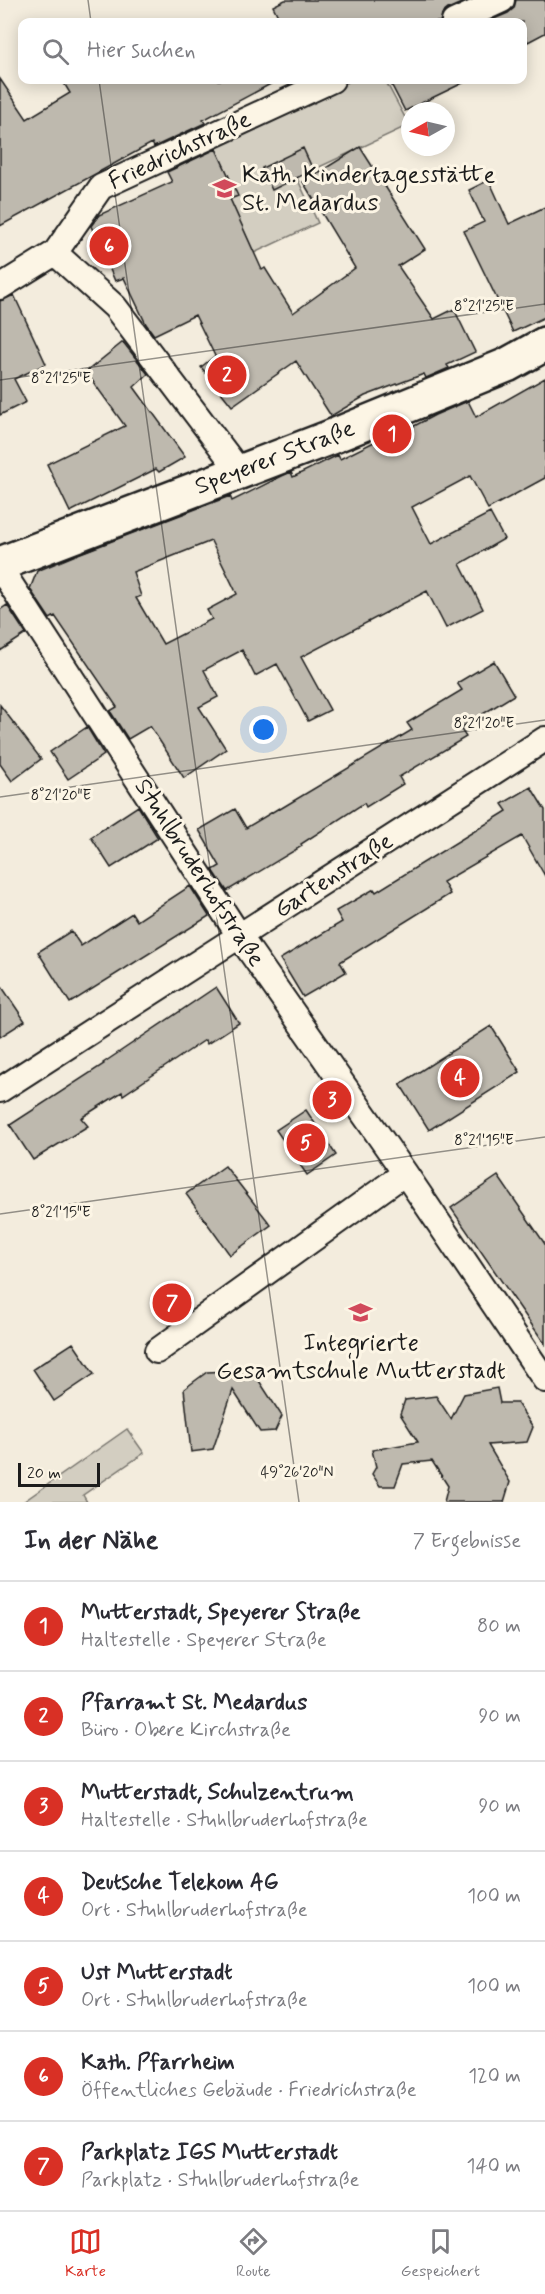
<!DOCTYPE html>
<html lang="de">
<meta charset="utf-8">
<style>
:root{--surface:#fff;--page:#f7f7f7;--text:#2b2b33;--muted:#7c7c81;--line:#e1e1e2;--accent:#d93025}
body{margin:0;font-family:Mynerve,sans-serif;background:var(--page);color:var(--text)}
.compass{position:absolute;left:401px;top:102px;width:54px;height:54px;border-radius:50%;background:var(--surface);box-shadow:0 3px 15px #0003;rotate:262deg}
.scale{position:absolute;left:18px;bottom:15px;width:82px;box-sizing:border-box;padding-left:6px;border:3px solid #1c1c1c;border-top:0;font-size:16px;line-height:21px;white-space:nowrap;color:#1c1c1c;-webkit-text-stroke:4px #fcf5e5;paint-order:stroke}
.you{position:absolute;left:264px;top:730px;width:21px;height:21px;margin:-15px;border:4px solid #fff;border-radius:50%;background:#1a73e8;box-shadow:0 0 0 9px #1a73e833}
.badge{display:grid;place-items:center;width:39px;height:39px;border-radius:50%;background:var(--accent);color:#fff;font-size:20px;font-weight:700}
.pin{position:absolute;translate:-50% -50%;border:3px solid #fff;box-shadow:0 2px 6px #0006}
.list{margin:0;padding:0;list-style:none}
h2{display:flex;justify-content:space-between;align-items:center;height:78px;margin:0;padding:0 24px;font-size:26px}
h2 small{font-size:20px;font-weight:400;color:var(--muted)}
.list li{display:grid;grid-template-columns:39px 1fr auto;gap:18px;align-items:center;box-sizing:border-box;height:90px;padding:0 24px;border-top:2px solid var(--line)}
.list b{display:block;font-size:22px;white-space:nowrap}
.list p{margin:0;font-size:20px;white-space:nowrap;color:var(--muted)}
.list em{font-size:20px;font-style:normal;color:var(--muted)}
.icon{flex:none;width:33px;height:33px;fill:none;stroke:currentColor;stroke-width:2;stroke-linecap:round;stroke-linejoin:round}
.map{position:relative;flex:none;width:545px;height:1502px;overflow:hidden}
.search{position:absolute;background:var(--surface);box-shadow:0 3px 15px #0003;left:18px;right:18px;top:18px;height:66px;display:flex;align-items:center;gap:15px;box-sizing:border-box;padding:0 21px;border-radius:12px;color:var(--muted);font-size:22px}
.sheet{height:708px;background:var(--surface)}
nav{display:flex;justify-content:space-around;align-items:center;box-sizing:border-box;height:84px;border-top:2px solid var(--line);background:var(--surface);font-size:16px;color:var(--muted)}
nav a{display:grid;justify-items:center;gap:3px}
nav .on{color:var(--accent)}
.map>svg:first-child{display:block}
.green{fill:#d3cec1;stroke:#78756e;stroke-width:1.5}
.building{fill:#beb9ae;stroke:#1c1c1c;stroke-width:1.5;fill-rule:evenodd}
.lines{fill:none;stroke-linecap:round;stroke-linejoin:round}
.minor-casing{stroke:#1c1c1c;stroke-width:28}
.secondary-casing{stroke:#1c1c1c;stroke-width:38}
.minor{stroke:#fcf5e5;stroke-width:24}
.secondary{stroke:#fcf5e5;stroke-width:33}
.ticks{fill:none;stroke:#1c1c1c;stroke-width:1.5;stroke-opacity:0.45}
.labels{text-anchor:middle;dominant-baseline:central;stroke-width:6;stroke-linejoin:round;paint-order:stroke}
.street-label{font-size:24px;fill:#1c1c1c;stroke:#fcf5e5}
.poi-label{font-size:24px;fill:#1c1c1c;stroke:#fcf5e5;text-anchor:start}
.ticks-label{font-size:15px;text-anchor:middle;fill:#1c1c1c;stroke:#fcf5e5;stroke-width:6;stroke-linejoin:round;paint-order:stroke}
</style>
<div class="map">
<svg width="545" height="1502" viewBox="0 0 545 1502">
<rect width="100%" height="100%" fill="#f3ecdd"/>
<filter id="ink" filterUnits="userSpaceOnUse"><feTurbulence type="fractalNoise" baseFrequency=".0167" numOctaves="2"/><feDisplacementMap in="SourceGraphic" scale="12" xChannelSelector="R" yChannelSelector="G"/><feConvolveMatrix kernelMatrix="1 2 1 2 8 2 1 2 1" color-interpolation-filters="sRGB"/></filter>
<g filter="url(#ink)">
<path class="green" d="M352,80h33l24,45 -96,45 -10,-21 -41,19 10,21 25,-11 21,45 -64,30 -24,-54 7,-4 -22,-49z
M127,1429l17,24 -61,42 4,7h-64z"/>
<path class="building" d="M285,0h183l-20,9 -6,5 -2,8h-159l-8,-16z
M516,0h29v33l-17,9 -6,-12v-8h-35l21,-9 6,-5z
M0,79l27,40 43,-26 -8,-13h216l-75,40 2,3 -51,24 -2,-4 -152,83z
M389,80h80l-64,31z
M360,147l65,102 -27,17 36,53 20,-10 21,43 -28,13 2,3 -23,10 -2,-4 -59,22 -34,20 -35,-55 -64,45 -31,-39 14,-11 -20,-41 -41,20 -8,-11 -22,-46 -9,3 -24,-55 8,-11 73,-33 -5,-10 49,-23 22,47 -8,3 32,71 3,-2 28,45 62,-45 -52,-86z
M303,148l10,22 -41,20 -10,-22z
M489,180l20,44 36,-17v110l-32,15 -49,-101 20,-9 -15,-32z
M14,295l32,69 -32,15 12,23 -26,13v-114z
M123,342l25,32 -14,13 51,70 -26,15 -3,-3 -86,43 -23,-48 78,-38 -39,-54z
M545,378v100l-57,31 -18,-33 -58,31 19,37 59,-31 14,26 -44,25 23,45 -37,19 -19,-37 -126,66 29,53 -22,11 -31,-57 -22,12 -13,-26 -38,20 14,27 -19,10 27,42 -42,29 -34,-52 -22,13 -18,-28 7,-4 -62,-91 -5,3 -20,-30 7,-18 41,-17 152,-58 2,5 50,-25 9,-4 2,5 45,-22 2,4 38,-19 2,4 55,-29 33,-14 8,16zM211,541l26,53 -30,16 5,9 -49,25 -27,-46 5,-2 -8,-24z
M7,605l19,29 -26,17v-41z
M494,661l20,34 -54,33 6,9 -67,40 4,7 -37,23 -2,-4 -63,41 1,2 -75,45 -14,-21 7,-4 -21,-36 36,-21 11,19 33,-20 1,1 132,-79 -5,-7 55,-33 -5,-7z
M0,705l41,54 -29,22 -12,-17z
M87,727l17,28 -36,24 -18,-27z
M531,787l14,23v66l-23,-40 -79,46 7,12 -110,68 6,10 -43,25 -23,-38 62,-37 -6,-11 38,-22 2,3 131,-81 -5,-7z
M138,806l20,32 -47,30 -20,-31z
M190,886l19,30 -139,87 -32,-51 33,-21 10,15 51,-33 5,8z
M0,984l25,37 -25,16z
M216,987l23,36 -32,21 -2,-4 -82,55 -1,-3 -41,26 7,8 -55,34 -23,-35 94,-61 -1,-1z
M491,1026l29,46 -91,58 -29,-46z
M306,1110l30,45 -29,20 -31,-45z
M225,1166l46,59 -41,30 -44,-61z
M498,1176l47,68v100l-94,-136z
M73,1343l21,31 -40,27 -21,-32z
M252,1370l30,46 -7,15 -15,1 -27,-42 -20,59 -22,3 -7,-63 23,-17z
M497,1388l3,15h17l16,24 -6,15 -39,3 22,37 -6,20h-60l4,-16 -16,-25 -29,3 -8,22h-15l-8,-12 4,-7 -4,-17 46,-8 -18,-28 5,-14 31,-4 15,23 13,-25z"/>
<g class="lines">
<defs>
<path id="minor" d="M454,22l48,-22
M55,253l46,-66 231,-107
M0,287l55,-34 60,54 125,165
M0,568l240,369 165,236 140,207
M0,1090l545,-351
M157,1351l248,-178"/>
<path id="secondary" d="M0,564l331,-127 176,-72 38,-21"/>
</defs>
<use href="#minor" class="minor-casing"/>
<use href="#secondary" class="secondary-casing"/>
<use href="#minor" class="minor"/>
<use href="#secondary" class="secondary"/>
</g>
</g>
<path class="ticks" d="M88,0l3,22M99,80l200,1422M0,380l545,-76M0,797l545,-77M0,1214l545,-77"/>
<defs>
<symbol id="school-bare" viewBox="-9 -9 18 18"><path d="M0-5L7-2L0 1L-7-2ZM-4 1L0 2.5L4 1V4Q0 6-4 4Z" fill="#d1495b" stroke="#fcf5e5" stroke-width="2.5" paint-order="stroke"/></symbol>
</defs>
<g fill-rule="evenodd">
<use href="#school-bare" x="208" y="172" width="33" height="33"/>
<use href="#school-bare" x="344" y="1296" width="33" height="33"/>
</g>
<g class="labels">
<g class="street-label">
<text transform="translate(180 151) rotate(-25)">Friedrichstraße</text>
<text transform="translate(275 458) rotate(-21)">Speyerer Straße</text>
<text transform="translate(199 873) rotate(57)">Stuhlbruderhofstraße</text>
<text transform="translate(334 876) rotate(-33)">Gartenstraße</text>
</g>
<g class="poi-label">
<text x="242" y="175">Kath. Kindertagesstätte<tspan x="242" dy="28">St. Medardus</tspan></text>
<text x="361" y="1343" text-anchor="middle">Integrierte<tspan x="361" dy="28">Gesamtschule Mutterstadt</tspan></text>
</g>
</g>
<g class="ticks-label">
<text x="484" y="311">8°21'25"E</text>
<text x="61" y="383">8°21'25"E</text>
<text x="484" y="728">8°21'20"E</text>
<text x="61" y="800">8°21'20"E</text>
<text x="484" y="1145">8°21'15"E</text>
<text x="61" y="1217">8°21'15"E</text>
<text x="297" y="1477">49°26'20"N</text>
</g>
</svg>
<svg class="compass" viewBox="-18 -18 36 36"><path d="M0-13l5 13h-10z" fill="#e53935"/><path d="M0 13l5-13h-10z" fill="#7c7c81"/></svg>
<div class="scale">20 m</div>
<div class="you"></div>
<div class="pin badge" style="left:392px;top:434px">1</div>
<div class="pin badge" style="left:227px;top:375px">2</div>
<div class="pin badge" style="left:332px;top:1100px">3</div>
<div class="pin badge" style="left:460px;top:1078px">4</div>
<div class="pin badge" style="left:306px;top:1143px">5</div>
<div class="pin badge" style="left:109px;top:246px">6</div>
<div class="pin badge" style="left:172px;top:1303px">7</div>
<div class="search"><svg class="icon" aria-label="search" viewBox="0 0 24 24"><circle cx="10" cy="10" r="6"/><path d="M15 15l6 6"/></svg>Hier suchen</div>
</div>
<section class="sheet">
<h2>In der Nähe<small>7 Ergebnisse</small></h2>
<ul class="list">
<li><span class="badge">1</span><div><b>Mutterstadt, Speyerer Straße</b><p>Haltestelle · Speyerer Straße</p></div><em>80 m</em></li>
<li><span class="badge">2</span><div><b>Pfarramt St. Medardus</b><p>Büro · Obere Kirchstraße</p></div><em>90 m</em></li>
<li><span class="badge">3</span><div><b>Mutterstadt, Schulzentrum</b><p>Haltestelle · Stuhlbruderhofstraße</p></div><em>90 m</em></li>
<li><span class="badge">4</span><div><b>Deutsche Telekom AG</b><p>Ort · Stuhlbruderhofstraße</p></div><em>100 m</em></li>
<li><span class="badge">5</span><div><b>Ust Mutterstadt</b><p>Ort · Stuhlbruderhofstraße</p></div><em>100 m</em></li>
<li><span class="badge">6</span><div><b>Kath. Pfarrheim</b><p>Öffentliches Gebäude · Friedrichstraße</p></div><em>120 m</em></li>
<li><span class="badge">7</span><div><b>Parkplatz IGS Mutterstadt</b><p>Parkplatz · Stuhlbruderhofstraße</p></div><em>140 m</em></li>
</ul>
</section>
<nav>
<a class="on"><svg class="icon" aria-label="map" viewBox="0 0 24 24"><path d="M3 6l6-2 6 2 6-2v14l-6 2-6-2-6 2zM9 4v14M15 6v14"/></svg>Karte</a>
<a><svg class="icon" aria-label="directions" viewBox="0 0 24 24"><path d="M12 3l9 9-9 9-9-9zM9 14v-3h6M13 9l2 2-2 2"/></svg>Route</a>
<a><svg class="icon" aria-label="saved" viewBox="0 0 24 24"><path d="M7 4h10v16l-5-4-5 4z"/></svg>Gespeichert</a>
</nav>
